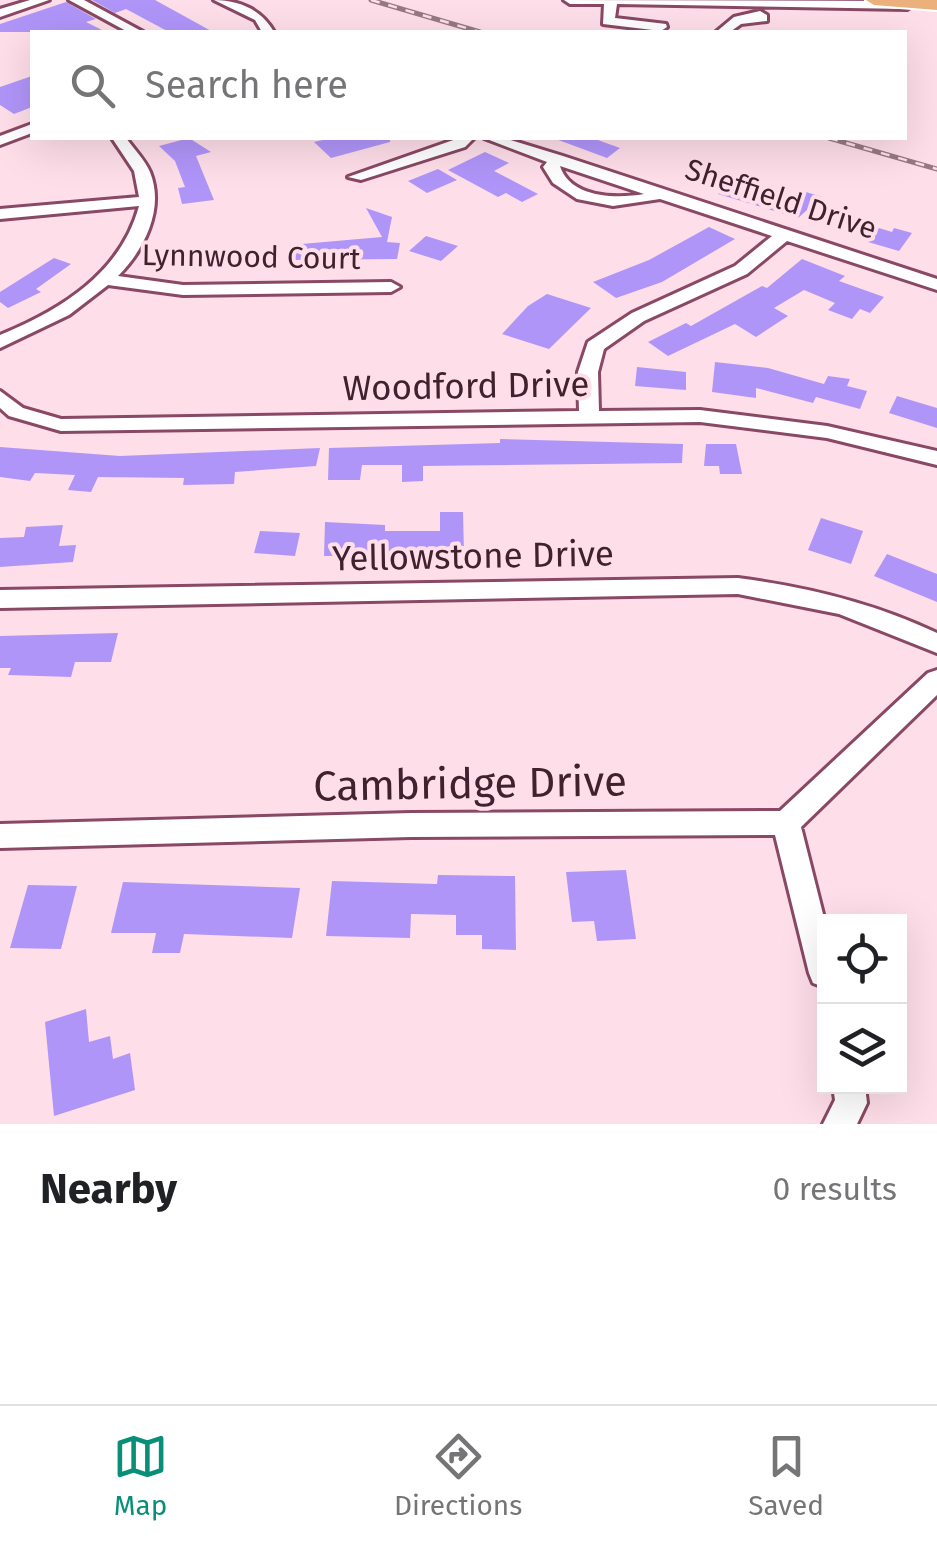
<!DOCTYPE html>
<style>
:root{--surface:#fff;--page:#f2f2f2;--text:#202124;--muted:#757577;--line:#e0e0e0;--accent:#098f78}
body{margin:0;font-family:"Fira Sans",sans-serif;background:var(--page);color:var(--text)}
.controls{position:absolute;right:30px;bottom:30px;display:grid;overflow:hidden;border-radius:0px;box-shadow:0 10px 40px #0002}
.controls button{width:90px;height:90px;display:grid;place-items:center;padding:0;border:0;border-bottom:2px solid var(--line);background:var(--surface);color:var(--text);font:50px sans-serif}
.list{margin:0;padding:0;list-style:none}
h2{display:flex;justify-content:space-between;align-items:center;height:130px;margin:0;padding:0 40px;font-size:42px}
h2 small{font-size:32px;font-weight:400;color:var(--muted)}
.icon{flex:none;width:55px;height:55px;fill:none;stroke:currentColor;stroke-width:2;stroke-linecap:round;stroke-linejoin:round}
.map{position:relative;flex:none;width:937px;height:1124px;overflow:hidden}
.search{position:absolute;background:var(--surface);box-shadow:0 10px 40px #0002;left:30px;right:30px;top:30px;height:110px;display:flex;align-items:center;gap:25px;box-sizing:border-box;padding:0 35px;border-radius:0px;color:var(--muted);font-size:38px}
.sheet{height:280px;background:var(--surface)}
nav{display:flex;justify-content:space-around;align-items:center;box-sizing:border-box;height:140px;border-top:2px solid var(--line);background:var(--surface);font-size:28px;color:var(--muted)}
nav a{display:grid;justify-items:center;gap:5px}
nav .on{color:var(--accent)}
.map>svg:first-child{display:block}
.building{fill:#b095f9}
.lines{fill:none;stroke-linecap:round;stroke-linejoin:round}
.minor-casing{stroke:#894863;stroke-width:6}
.major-casing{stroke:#fff;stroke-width:4}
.minor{fill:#fff;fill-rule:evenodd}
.major{fill:#ebb07c;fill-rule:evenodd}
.rail-casing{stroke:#977884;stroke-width:5}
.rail{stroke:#fedee9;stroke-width:2.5;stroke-dasharray:9;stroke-linecap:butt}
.labels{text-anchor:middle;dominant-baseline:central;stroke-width:8;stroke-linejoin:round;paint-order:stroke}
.far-street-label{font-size:30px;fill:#3f222e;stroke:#fedee9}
.street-label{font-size:35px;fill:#3f222e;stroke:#fedee9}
.near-street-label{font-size:42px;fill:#3f222e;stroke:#fedee9}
</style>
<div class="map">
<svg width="937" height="1124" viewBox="0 0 937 1124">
<rect width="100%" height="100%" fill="#fedee9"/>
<path class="building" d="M92,0h63l58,32h-44l-43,-23 -11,4z
M66,2l30,17 -10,3 20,10h-106v-8z
M32,76v31l-18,7 -14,-9v-18z
M189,138l22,14 -15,4 18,44 -32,4 -4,-16 7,-1 -10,-26 -16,-15z
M332,138h58v4l-59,16 -17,-16z
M553,138h39l28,10 -13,10z
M485,152l24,11 -15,8 44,23 -16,8 -16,-9 -8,4 -50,-27z
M438,169l19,11 -30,13 -19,-12z
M734,181l61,20 11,-9 16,5 -24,21 -80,-24z
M366,208l26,9 -5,25 13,1 -3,16 -109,1 2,-15 92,-8z
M709,227l26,12 -73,43 -46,16 -23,-16 56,-22z
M879,228l13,4 2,-4 18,5 -13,18 -31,-9z
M426,236l32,10 -17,15 -32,-10z
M54,258l17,6 -35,25 5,3 -33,16 -8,-6v-10z
M802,259l43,17 -6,5 45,16 -14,16 -10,-4 -8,10 -24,-9 7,-7 -31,-13 -30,18 14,8 -32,21 -21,-13 -67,32 -20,-14 38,-19 5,3 71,-40 5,2z
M547,294l44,14 -42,41 -47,-15 26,-28z
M715,362l53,6 56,16 4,-8 22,3 -3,7 20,5 -7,18 -44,-12 -3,6 -57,-15v10l-44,-6z
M637,367l49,5v18l-51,-4z
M897,396l40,12v20l-48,-15z
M500,439l183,5 -1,19 -259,3v15l-21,1v-17h-40l-2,15h-32l1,-32 171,-5z
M706,444h30l6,30h-22l-1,-8h-15z
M0,447l120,9 200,-8 -4,18 -81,6 -1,12 -51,1 1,-7 -86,-1 -7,15 -23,-2 7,-15 -40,-2 -5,8 -30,-4z
M440,512h23l1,42 -140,2 1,-34 60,3v6h55z
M821,518l42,13 -12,33 -43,-14z
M63,525l-4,21 17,-1 -3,17 -73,5v-29l24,-1 2,-10z
M260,531l40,2 -5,23 -41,-3z
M887,554l50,20v28l-63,-26z
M118,633l-7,29h-36l-4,15 -63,-2 3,-7h-11v-32z
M626,870l10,69 -39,2 -3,-20 -22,1 -6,-50z
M438,875l77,1 1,74 -34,-1v-14h-26v-20l-45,-1 -1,24 -84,-2 6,-55 105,3z
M123,882l177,6 -8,50 -108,-4 -4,19h-28l4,-20h-45z
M28,885l49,1 -16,63 -51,-1z
M86,1009l3,33 21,-6 3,23 17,-6 5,37 -81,26 -9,-94z"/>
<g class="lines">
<defs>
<path id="minor" d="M30,0h19l-49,17v-8z
M69,0h15l59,32h-15z
M214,0c25,0 48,10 60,32h-12l-7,-12z
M564,0l343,1 6,4 -6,4 -290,-5 -2,14 51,6 1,3 -6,4 -58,-7 1,-20h-34z
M760,11l7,4v6l-26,3 -11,8h-14l18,-15z
M32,124v9l-32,12v-9z
M112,138h14c7,10 19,22 24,34 15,37 -6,78 -32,104l65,9 208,-3 9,5 -9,5 -208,3 -75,-10 -39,30 -69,33v-13c61,-25 121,-62 139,-129l-139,13v-10l139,-12 -5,-26z
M459,138h15l-9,9 -104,33 -13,-3z
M484,138h20l59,18 374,123v11l-150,-49 -40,33 -103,47 -40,28 -6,23 1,39 101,-1 127,16 110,25v14l-110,-27 -127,-16 -639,9 -52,-15 -9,-8v-17l23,17 38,11 518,-8 -1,-39 10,-30 44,-29 103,-47 37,-30 -112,-37 -47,7 -36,-7 -24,-16 -10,-16 4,-5zM560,166l84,28c-28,5 -74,4 -84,-28z
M738,578c69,9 136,25 199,55v20l-98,-39 -101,-20 -738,14v-18z
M937,670v25l-136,132 24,95 -1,65 -11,-4 -4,-10 -34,-138 -364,2 -411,11v-24l411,-11 369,-2 148,-138z
M833,1086h32l2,17 -10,21h-34l12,-24z"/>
<path id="major" d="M866,0h71v10l-63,-5z"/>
</defs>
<use href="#minor" class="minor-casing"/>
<use href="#major" class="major-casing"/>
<use href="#minor" class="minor"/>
<use href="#major" class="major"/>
<defs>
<path id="rail" d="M371,0l109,32
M829,138l108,31"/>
</defs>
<use href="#rail" class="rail-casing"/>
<use href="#rail" class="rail"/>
</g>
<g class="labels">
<g class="far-street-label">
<text transform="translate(781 199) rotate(18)">Sheffield Drive</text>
<text transform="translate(251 257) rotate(1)">Lynnwood Court</text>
</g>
<g class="street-label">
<text transform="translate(466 386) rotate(-1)">Woodford Drive</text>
<text transform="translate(473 556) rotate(-1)">Yellowstone Drive</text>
</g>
<g class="near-street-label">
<text transform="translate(470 784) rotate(-1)">Cambridge Drive</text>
</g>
</g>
</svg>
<div class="controls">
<button><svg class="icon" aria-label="locate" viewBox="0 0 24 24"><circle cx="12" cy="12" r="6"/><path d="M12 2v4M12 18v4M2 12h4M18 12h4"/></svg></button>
<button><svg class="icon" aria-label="layers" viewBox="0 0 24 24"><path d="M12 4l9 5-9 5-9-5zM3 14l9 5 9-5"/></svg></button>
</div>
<div class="search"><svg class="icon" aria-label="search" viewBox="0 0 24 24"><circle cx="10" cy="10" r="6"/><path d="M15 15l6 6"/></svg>Search here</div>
</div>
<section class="sheet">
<h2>Nearby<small>0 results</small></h2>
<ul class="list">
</ul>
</section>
<nav>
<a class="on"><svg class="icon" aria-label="map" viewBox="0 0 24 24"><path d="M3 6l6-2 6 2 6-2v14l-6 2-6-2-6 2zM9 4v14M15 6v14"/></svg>Map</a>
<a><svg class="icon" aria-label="directions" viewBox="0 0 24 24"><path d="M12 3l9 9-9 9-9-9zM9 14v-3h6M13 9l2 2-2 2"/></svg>Directions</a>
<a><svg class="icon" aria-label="saved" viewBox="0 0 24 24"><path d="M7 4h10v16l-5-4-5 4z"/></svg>Saved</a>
</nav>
